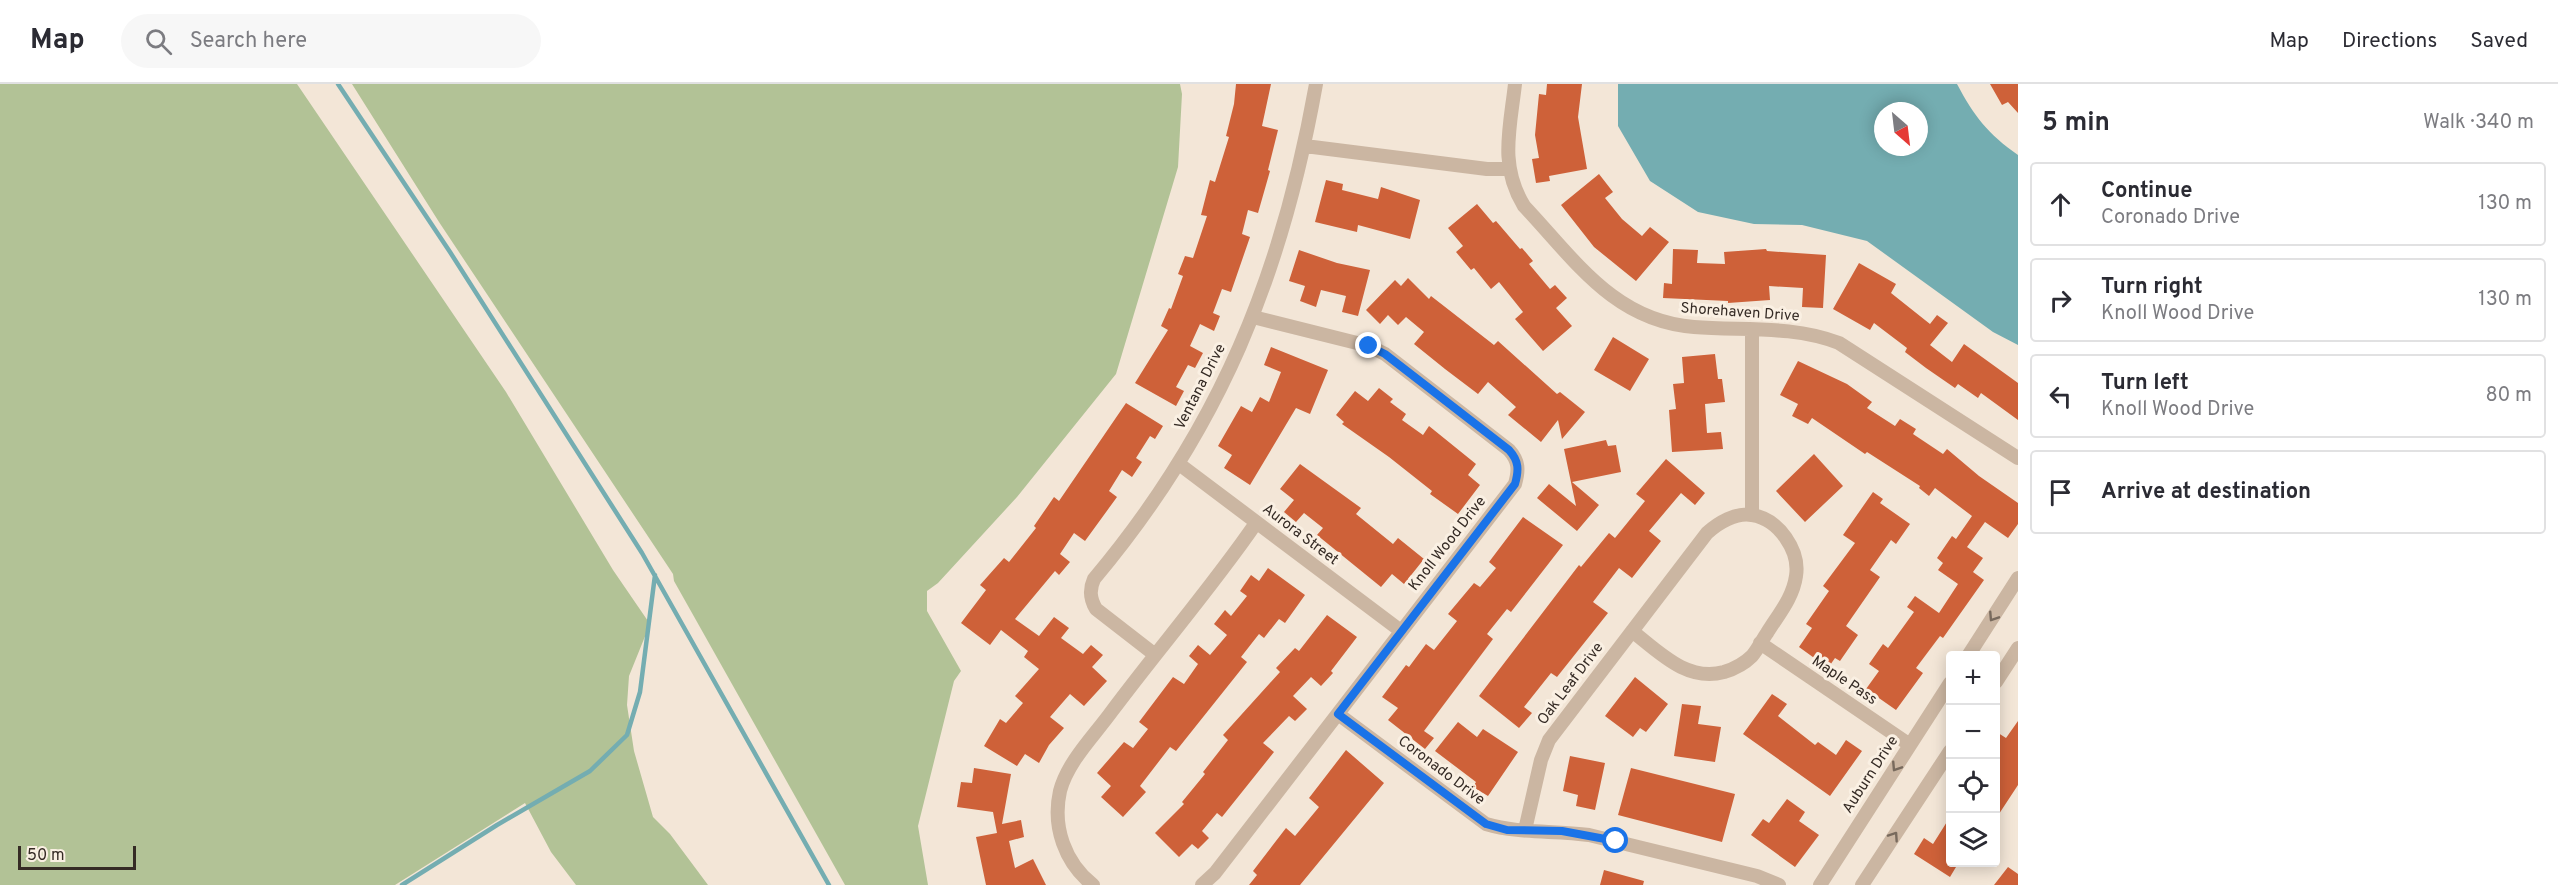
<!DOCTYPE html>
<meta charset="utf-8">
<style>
:root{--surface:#fff;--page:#f7f7f7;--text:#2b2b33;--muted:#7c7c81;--line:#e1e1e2}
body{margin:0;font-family:Overpass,sans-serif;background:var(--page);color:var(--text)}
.controls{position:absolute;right:18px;bottom:18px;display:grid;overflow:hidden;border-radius:6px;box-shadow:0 3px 15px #0003}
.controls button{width:54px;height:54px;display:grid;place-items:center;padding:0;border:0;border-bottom:2px solid var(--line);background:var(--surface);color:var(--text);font:30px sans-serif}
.compass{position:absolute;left:1874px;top:18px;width:54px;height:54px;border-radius:50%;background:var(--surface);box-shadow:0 3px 15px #0003;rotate:152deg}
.scale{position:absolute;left:18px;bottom:15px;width:118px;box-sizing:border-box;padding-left:6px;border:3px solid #352b25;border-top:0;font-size:16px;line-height:21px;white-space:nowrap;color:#352b25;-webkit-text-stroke:4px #faf0e3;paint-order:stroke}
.stop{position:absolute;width:18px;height:18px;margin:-14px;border:4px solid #1a73e8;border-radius:50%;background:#fff}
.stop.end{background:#1a73e8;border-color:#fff;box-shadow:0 2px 6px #0008}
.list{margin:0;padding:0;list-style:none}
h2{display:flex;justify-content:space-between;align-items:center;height:78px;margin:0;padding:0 24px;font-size:26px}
h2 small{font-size:20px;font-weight:400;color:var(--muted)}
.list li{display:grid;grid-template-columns:39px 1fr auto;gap:18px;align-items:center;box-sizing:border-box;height:84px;margin:0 12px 12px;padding:0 12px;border:2px solid var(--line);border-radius:6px}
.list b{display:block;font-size:22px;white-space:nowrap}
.list p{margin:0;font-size:20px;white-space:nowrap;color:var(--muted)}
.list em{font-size:20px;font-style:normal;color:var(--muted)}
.icon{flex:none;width:33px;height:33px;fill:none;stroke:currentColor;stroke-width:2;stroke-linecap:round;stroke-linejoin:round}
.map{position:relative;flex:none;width:2018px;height:801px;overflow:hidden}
header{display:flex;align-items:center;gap:36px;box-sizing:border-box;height:84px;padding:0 30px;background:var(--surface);border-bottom:2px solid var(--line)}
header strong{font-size:28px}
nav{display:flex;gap:33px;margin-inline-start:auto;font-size:21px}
.search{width:420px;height:54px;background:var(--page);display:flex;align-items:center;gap:15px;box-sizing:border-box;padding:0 21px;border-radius:33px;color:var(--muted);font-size:22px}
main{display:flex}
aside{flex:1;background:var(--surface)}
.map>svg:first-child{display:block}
.green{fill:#b2c296}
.water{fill:#74adb1;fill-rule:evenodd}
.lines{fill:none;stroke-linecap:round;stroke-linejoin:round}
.stream{stroke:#74adb1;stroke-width:4.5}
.building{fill:#ce6139}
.minor{stroke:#cbb6a2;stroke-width:14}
.oneway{stroke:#786a5d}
.route{stroke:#1a73e8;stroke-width:8}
.labels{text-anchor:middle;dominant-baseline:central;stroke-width:6;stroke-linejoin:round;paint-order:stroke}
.street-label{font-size:15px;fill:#352b25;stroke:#faf0e3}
</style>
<header>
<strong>Map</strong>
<div class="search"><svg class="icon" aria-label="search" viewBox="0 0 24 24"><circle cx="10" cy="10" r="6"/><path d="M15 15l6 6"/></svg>Search here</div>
<nav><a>Map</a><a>Directions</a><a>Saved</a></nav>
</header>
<main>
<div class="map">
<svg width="2018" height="801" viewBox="0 0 2018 801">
<rect width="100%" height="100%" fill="#f3e6d7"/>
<path class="green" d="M0,0h297l209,308 107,178 37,54 -21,52 -2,29 7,46 19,66 17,17 38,51h-132l-25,-33 -26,-49 -130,82h-395z
M352,0h828l2,10 -4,73 -62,207 -99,123 -79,86 -11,8v20l34,60 -7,10 -36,145 10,59h-83l-171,-304 -1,-7 -234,-352z"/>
<path class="water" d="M1618,0h339c17,32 31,50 61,71v190l-25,-13 -126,-91 -65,-16 -48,-1 -56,-12 -48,-31 -32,-55zM1883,27h36v36h-36z"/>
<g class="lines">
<path class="stream" d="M338,0l112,168 192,301 187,332
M402,801l95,-60 93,-54 37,-36 13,-43 15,-117"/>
</g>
<path class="building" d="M1236,0h35l-9,42 16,4 -10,40 2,1 -12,42 -10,-3 -6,24 8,3 -19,55 -9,-3 -9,24 7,3 -6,15 -14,-7 -10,22 13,7 -8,15 -7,-3 -12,22 8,4 -8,15 -41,-23 33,-53 -7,-4 8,-18 2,1 12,-33 -5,-2 7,-18 8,2 14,-42 -6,-1 9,-35 5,2 14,-45 -3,-1 8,-32z
M1547,0h35l-4,33 9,52 -38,7 1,5 -14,2 -4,-24 7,-1 -4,-23 4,-41 7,1z
M1990,0h28v29l-10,-11 -6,3z
M1599,90l14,18 -8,6 17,21 20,17 8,-9 19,15 -33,39 -42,-34 -33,-42z
M1326,96l17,4 -1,6 36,9 3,-12 39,13 -10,39 -52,-14 -1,7 -42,-10z
M1477,120l16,19 3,-2 24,28 2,-1 11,13 -4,3 21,25 5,-4 12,13 -11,10 16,18 -29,25 -28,-32 8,-7 -24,-30 -8,7 -17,-21 -3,2 -15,-18 7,-6 -15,-18z
M1673,165l25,1 -1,13 28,1 -1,-12 42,-3 1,2 59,4 -3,53 -21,-1 1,-19 -34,-2 1,14 -42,3v-2l-65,-3 1,-15 8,1z
M1299,166l38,13 33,7 -12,46 -16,-4 4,-16 -25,-6 -5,17 -16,-6 5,-15 -16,-5z
M1859,179l37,21 -5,9 39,31 7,-9 11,8 -18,22 22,17 12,-18 54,39v37l-37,-27 -3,5 -20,-14 -3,4 -29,-20 -21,-16 2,-4 -33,-25 -4,7 -37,-21z
M1408,194l21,21 2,-3 63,49 4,-4 59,53 3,-2 25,20 -23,27 -4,-19 -17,22 -33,-27 8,-8 -28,-25 -10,12 -33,-25 -31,-25 10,-12 -18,-15 -8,8 -10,-10 -8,9 -14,-14 29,-30 6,6z
M1613,253l36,22 -19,32 -36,-21z
M1271,263l57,23 -18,44 -14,-6 -46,77 -26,-17 8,-13 -14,-9 23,-40 11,6 8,-15 9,5 12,-30 -17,-7z
M1715,270l3,25h4l3,23 -20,2 2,29 14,-1 2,17 -51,3 -3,-42 7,-1 -3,-25 11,-1 -2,-26z
M1798,277l49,23 25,18 -5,6 28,18 5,-7 16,10 -3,5 30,20 4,-5 32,27 39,27v21l-10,14 -23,-16 -18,25 16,11 -10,14 11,8 -41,58 -3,-2 -24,32 7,5 -27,37 -30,-21 13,-18 -10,-7 14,-20 5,4 26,-36 -7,-5 8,-11 24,17 19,-29 -20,-14 5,-7 -6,-5 15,-22 4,3 16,-23 -37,-28 -6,8 -10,-8 1,-2 -53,-34 -2,2 -53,-36 -4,6 -16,-8 6,-12 -18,-9z
M1379,304l14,11 -3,3 16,12 -4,6 21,15 6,-9 47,38 -8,11 12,10 -22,29 -28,-20 2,-3 -43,-34 -47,-33 2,-2 -8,-7 19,-24 13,10z
M1126,319l37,23 -8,13 -5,-3 -14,22 6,4 -10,15 -10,-7 -13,21 8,6 -32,44 -11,-8 -14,21 10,8 -11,13 -4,-4 -40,48 24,17 15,-19 15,11 -8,10 22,16 8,-9 12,10 -11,12 15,14 -23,25 -14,-12 -20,23 14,11 -15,17 -10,18 -14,-9 -8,12 -33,-20 16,-27 6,4 17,-20 -8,-7 24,-27 -15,-12 4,-6 -27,-21 -11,15 -29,-22 25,-33 -6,-5 24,-27 5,4 27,-34 -2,-2 20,-29 5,4z
M1606,356l2,6 8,-1 5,27 -49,10 27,23 -22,26 -40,-33 12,-14 27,22 -12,-57z
M1814,370l29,32 -38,36 -29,-31z
M1666,375l39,34 -10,12 -14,-12 -32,38 12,10 -29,37 -13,-10 -26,34 15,11 -51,64 -6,-4 -27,34 8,6 -13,15 -40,-32 100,-131 2,2 28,-34 6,5 30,-37 -9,-7z
M1300,380l61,44 -5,6 37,30 5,-6 26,21 -20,25 -12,-10 -11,13 -64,-52 6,-7 -19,-15 -8,9 -12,-10 10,-12 -14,-11z
M1873,408l10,7 -3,4 30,21 -14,20 -5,-4 -21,30 10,7 -34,49 12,9 -18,26 -5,-3 -7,10 -29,-21 13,-19 -6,-4 23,-33 -6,-5 32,-43 -12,-8z
M1523,433l40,28 -52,67 -4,-3 -20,25 6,5 -69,92 10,7 -9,11 -37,-29 10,-12 -16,-11 24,-32 3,2 17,-23 8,6 23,-29 -9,-7 26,-31 6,4 16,-19 -7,-6z
M1268,484l37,27 -20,28 -6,-4 -15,19 -5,-4 -18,23 6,5 -71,89 -6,-4 -30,39 6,6 -23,25 -22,-20 10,-11 -14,-13 27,-31 9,6 15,-19 -9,-7 34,-45 11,7 14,-20 -9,-8 9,-11 12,10 17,-20 -13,-11 11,-14 6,6 16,-20 -7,-5 11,-16 8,6z
M1327,531l30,22 -26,34 2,2 -12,13 -10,-9 -18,19 14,13 -12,12 -6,-5 -26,27 11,9 -52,65 -5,-4 -15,18 7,7 -11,11 -6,-5 -13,13 -24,-24 29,-29 -2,-2 23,-28 -2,-2 25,-32 -5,-5 57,-63 -4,-4 19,-20 4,3z
M1635,593l33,27 -22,28 -6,-4 -7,9 -28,-21z
M1772,610l15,10 -9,12 37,29 3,-3 18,13 10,-15 16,11 -32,45 -87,-62z
M1682,620l19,2 -3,18 23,3 -6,35 -41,-6z
M2018,637v64l-23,35v-89l11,7z
M1458,638l19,15 6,-8 35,23 -30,44 -15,-9 3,-5 -41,-31z
M1346,666l38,33 -84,102h-51l8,-10 -4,-4 33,-43 9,8 24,-29 -10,-9z
M1570,672l35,7 -10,47 -19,-4 2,-11 -15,-4z
M974,684l37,6 -9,50 19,-4 3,17 -15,4 6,27 18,-9 13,26h-60l-10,-48 21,-4 -4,-21 -36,-5 4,-25 11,1z
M1631,684l104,26 -13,48 -104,-27z
M1787,715l18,13 -6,9 20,14 -24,32 -44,-32 12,-16 6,4z
M1950,733v45h9l-9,15 -36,-23 10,-16 9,6z
M2008,783l10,7v11h-24z
M1604,786l40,11 -1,4h-43z"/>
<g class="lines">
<path class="minor" d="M1515,0c-5,45 -16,81 9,122 51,54 90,115 170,121 49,4 98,-2 145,16l179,115
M1305,62l182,23h21
M1752,246v185
M1179,380l222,167
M1760,559l150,102
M1154,570l-58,-45c-6,-10 -7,-19 -2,-30 126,-150 188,-304 222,-495
M1968,572l50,-78
M1996,598l22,-34
M1338,630l148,110c33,10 69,6 103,11l168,41 22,9
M1525,746l16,-70 8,-20 158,-207c11,-10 29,-21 45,-18 27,4 48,36 44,61 -3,22 -18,39 -29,57 -5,7 -9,16 -15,23 -7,7 -18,13 -28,16 -37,10 -64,-19 -92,-41
M1093,801c-28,-22 -41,-58 -33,-94 8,-30 34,-55 52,-80 47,-63 100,-124 144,-188
M1202,801l13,-12 300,-389c4,-14 4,-23 -6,-34l-124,-96 -16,-8 -116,-29
M1820,801l130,-202
M1862,801l88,-134"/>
</g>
<defs><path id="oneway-chevron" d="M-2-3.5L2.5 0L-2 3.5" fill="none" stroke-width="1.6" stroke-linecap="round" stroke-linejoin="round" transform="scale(1.5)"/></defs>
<g class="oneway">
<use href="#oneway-chevron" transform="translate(1993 533) rotate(123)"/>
<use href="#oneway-chevron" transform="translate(1896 683) rotate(123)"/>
<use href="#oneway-chevron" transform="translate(1894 752) rotate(-56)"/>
</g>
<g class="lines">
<path class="route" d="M1369,262l16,8 124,96c10,11 10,20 6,34l-177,230 148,110 21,6 55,1 54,10"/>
</g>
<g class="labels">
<g class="street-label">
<text transform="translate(1740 229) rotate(4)">Shorehaven Drive</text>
<text transform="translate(1201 303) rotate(-63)">Ventana Drive</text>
<text transform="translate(1300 451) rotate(37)">Aurora Street</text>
<text transform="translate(1448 460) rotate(-52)">Knoll Wood Drive</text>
<text transform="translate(1844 597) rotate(34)">Maple Pass</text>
<text transform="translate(1571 600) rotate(-53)">Oak Leaf Drive</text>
<text transform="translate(1441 687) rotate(37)">Coronado Drive</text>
<text transform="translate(1871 691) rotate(-57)">Auburn Drive</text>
</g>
</g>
</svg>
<div class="controls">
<button>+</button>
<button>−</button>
<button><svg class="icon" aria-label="locate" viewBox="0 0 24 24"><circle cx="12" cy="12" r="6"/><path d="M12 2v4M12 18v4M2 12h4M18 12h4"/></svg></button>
<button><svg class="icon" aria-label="layers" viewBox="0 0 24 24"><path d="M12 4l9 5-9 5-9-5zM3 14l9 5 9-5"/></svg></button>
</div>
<svg class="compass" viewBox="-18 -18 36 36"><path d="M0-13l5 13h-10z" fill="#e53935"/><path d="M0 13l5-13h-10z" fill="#7c7c81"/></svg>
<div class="scale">50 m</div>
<div class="stop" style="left:1616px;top:757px"></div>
<div class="stop end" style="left:1369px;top:262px"></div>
</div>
<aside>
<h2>5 min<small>Walk · 340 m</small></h2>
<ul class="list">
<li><svg class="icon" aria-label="ahead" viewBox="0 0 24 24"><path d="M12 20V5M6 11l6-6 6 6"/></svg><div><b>Continue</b><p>Coronado Drive</p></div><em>130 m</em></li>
<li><svg class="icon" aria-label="right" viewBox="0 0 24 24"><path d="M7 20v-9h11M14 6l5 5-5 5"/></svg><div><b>Turn right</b><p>Knoll Wood Drive</p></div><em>130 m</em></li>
<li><svg class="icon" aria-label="left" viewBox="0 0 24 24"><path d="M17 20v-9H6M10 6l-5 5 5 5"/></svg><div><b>Turn left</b><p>Knoll Wood Drive</p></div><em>80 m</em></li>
<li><svg class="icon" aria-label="arrive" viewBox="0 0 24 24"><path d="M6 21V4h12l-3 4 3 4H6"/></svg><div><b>Arrive at destination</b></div></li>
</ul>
</aside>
</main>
